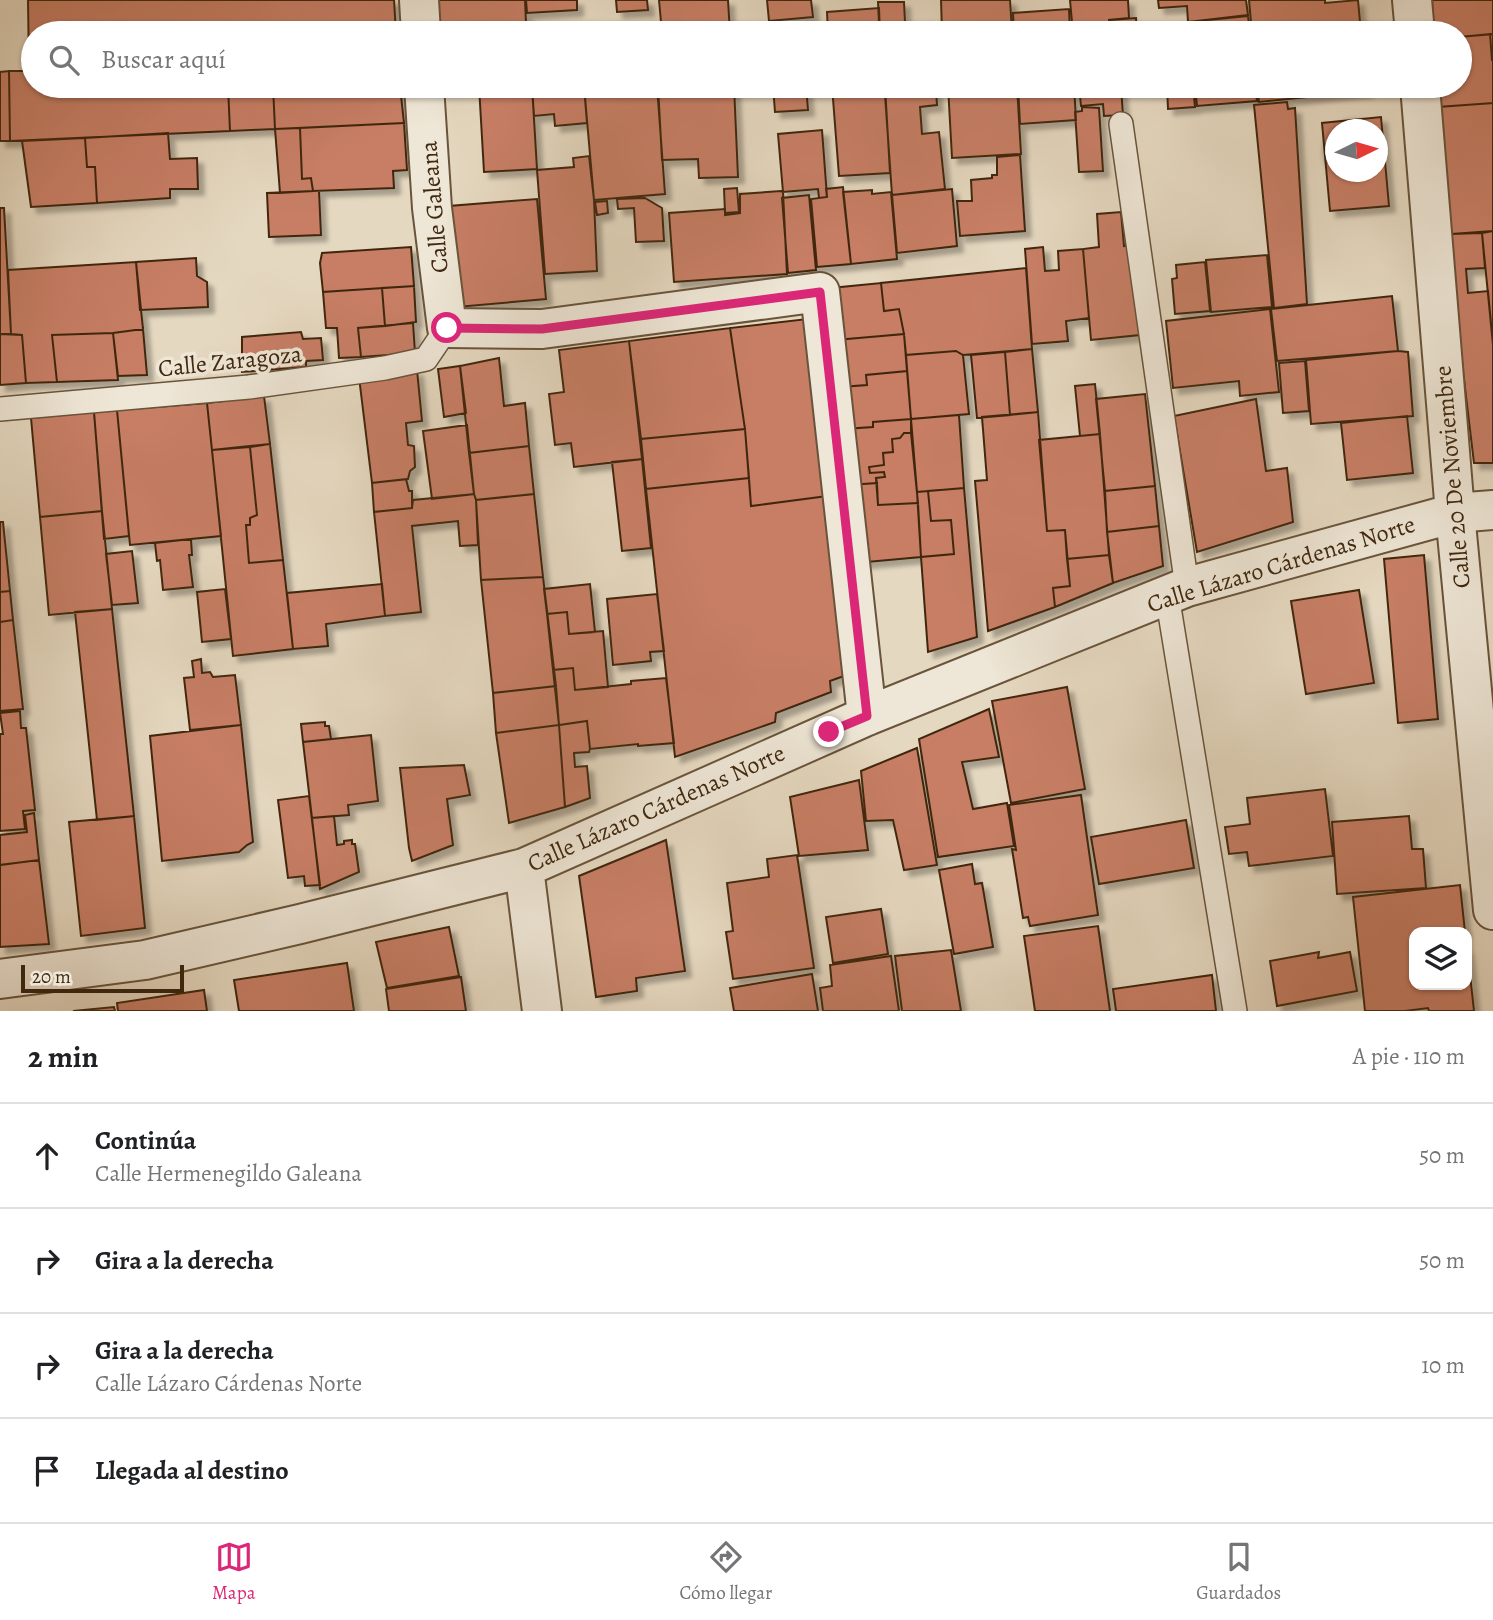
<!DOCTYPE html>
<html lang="es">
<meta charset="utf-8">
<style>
:root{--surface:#fff;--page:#f6f6f6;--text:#202124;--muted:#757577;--line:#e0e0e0;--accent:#db2777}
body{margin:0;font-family:Alegreya,serif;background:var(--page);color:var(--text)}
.controls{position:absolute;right:21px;bottom:21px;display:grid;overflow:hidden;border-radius:14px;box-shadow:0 2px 5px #0004}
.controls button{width:63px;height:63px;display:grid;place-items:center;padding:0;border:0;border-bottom:2px solid var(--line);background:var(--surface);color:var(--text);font:35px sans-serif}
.compass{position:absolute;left:1325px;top:119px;width:63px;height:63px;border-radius:50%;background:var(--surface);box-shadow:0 2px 5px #0004;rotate:85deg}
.scale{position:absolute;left:21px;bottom:18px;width:163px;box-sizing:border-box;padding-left:7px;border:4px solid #40280f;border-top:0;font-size:19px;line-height:24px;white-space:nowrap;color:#40280f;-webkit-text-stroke:5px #eee6d6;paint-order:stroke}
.stop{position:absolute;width:21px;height:21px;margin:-16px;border:5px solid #db2777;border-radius:50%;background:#fff}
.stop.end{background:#db2777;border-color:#fff;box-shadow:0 2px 7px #0008}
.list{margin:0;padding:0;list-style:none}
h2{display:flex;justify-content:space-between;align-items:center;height:91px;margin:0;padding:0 28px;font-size:30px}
h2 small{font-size:23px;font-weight:400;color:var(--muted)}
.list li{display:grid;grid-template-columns:46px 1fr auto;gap:21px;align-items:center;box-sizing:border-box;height:105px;padding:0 28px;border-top:2px solid var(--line)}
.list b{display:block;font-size:26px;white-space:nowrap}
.list p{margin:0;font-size:23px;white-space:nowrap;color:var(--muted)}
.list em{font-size:23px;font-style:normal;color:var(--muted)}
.icon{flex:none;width:38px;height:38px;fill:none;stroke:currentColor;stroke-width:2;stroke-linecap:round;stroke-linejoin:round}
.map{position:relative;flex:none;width:1493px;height:1011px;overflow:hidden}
.search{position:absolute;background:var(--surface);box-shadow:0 2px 5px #0004;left:21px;right:21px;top:21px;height:77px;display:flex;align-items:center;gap:18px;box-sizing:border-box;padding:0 24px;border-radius:38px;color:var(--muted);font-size:26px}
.sheet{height:511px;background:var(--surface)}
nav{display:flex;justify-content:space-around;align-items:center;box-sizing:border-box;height:98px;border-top:2px solid var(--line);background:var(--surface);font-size:19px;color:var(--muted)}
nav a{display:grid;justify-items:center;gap:4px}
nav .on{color:var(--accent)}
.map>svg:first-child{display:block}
.building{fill:#c77e65;stroke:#40280f;stroke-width:2;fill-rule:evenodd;filter:url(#shadow)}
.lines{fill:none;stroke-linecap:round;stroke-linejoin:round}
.lane-casing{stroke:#69543b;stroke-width:26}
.street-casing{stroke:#69543b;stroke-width:42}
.lane{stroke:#eee6d6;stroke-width:23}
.street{stroke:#eee6d6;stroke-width:38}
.route{stroke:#db2777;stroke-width:9}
.labels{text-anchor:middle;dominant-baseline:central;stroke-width:7;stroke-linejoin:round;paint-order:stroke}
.street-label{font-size:24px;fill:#40280f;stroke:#eee6d6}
</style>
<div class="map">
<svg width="1493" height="1011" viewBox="0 0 1493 1011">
<defs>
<filter id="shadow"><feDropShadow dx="6" dy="6" stdDeviation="2" flood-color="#0004"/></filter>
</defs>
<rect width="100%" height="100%" fill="#e5d8c0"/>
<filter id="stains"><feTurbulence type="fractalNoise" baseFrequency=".00286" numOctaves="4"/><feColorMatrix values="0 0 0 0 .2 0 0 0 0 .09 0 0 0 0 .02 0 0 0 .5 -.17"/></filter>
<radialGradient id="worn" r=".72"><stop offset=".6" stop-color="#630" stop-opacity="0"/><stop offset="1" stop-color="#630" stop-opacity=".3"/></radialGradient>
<path class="building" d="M28,0h366l2,33h-363v38h-4z
M437,0h88l1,23 -87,5z
M526,0h51v10l-50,3z
M616,0h31l1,10 -31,2z
M659,0h69l2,33h-68z
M767,0h44l2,17 -44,4z
M941,0h69l2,31 -70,2z
M1070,0h58l1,18 -20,2 1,13h-37z
M1158,0h88l2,15 -60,7 -1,-16 -28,2z
M1249,0h76v3l33,-3 3,33h-109z
M1432,0h61v34l-33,3v-4h-26z
M878,2h26l1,20 -26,1z
M879,8l1,25h-52l-1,-21z
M1069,9l1,24h-56l-1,-20z
M1248,16l2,17h-61l-1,-11z
M1136,18l1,15h-26l-1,-13z
M777,21v7l34,-3v8h-43l-1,-11z
M528,23v10h-83v-5z
M579,27l1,6h-35l-1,-3z
M1490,34l2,26h1v43l-55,4 -1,-21h23v-49z
M1490,34h3v26h-1z
M9,71l1,70h-10v-69z
M9,71h24v15h195l2,45 -220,10z
M228,86h45l2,43 -45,2z
M273,86h127l4,37 -129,6z
M479,86h53l5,83 -53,3z
M532,86h52l3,37 -32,3 -1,-12 -20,2z
M584,86h73l8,108 -71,6z
M658,86h76l4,91 -39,1 -1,-19 -36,1z
M773,86h33l2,24 -33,2z
M832,86h53l5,87 -51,3z
M885,86h47l-47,5z
M948,86h69l4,68 -69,4z
M1018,86h56l2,34 -56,4z
M1079,86h60l-18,1 2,28 -19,1 -1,-12 -22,2z
M1167,86h26l2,21 -27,2z
M1195,86h60l2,15 -60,5z
M1257,86h109l1,5 -108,11z
M936,90l1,15 -17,2 2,27 17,-2 6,57 -53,6 -7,-100z
M1287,102l1,7 7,-1 12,196 -33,4 -20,-203z
M1493,103v128l-42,3 -13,-127z
M1082,107l17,1 4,63 -24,1 -4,-60 7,-1z
M1381,117l8,89 -59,5 -8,-88zM1336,130h42v42h-42z
M404,123l3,47 -14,1 1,17 -81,3 -2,-13 -9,1 -2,-51z
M300,128l2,51 9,-1 2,13 -33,2 -5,-64z
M822,130l5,67 -8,1 -1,-9 -35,3 -5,-58z
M168,133l2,26 27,-1 1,31h-28v9l-73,5 -2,-36h-8l-2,-29z
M85,138l2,29h8l2,36 -66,4 -9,-66z
M1020,155l5,76 -65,5 -3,-35h15l-1,-21 21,-2v-3h5v-18z
M589,156l5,44 3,71 -52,3 -8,-104 37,-3 -1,-9z
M843,187l8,77 -34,3 -6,-68 16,-2 -1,-8z
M737,188l2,24 -14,1 -1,-24z
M952,189l5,57 -60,7 -5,-58z
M872,190v4l19,-2 6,67 -46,5 -8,-72z
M313,191h6l2,44 -52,2 -2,-44z
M781,191l2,1 4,82 -113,8 -5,-69 56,-4v6l15,-2v-19z
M809,195l7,75 -28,3 -6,-75z
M645,198l17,10 2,33 -28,1 -2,-34 -16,1 -1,-10z
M537,199l9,100 -89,8 -8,-101z
M607,201l1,12 -11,2 -2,-13z
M0,208h4l7,126h-11z
M1121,212l3,34 7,-1 9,90 -49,5 -8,-91 16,-2 -2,-33z
M1493,231v114l-11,-112z
M1482,233l3,35 -19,1 2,24 20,-2 5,54v118h-19l-12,-100 -11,-129z
M411,247l3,39 -91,6 -3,-29 2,-10z
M1043,247l2,24 14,-1 -1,-19 25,-2 6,69 -23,3 2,20 -36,3 -7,-95z
M1267,255l5,52 -61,5 -5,-52z
M196,258l1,18 10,6 1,25 -68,3 -4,-48z
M136,262l7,67 -30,4 -61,2 5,47 -31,1 -4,-48 -11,-1 -3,-64z
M1205,262l5,49 -35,3 -3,-35 5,-1 -1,-13z
M1026,268l6,81 -69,6 -7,-4 -50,4 -2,-21 -5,-25 -15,2 -3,-28z
M881,283l3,28 15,-2 5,25 -68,6 -5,-52z
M414,286l2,36 -31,4 -3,-38z
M382,288l3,38 -27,2 3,29 -22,1 -2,-30h-11l-3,-36z
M1392,296l6,55 -121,10 -6,-52z
M1270,309l9,83 -39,4 -1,-15 -66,7 -7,-67z
M816,318l19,177 -84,11 -6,-77 -15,-101z
M413,323l2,30 -54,4 -3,-29z
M730,328l15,101 -104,10 -12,-98z
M143,329l4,46 -29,1 -5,-43z
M301,332l2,7 18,-1 2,22 -17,1v6l-64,5v-35z
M113,333l5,47 -61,2 -5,-47z
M0,334l22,1 4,48 -26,2z
M904,334l3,37 -41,4 1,10 -26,2 -5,-47z
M629,341l13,118 -68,8 -3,-24 -16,2 -6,-51 15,-2 -5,-42z
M1032,349l6,63 -28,3 -5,-63z
M956,351l7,4 6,59 -58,5 -5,-64z
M1398,351l10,1 5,64 -102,8 -5,-64z
M1005,352l5,63 -33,3 -6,-63z
M499,358l5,48 21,-3 4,43 -60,7 -9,-87z
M1305,361l4,50 -26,2 -4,-50z
M460,366l6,47 -22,4 -6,-48z
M417,370l5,51 -16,2 2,22 6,1 1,21 -5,4 -2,8 -36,4 -13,-106z
M907,371l4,48 -38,3v5l-29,2 -3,-42 26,-2 -1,-10z
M1095,384l5,50 -20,2 -5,-50z
M1145,394l10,92 -50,5 -9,-92z
M264,396l6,48 -58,6 -5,-47z
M1256,399l10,72 21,-3 6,54 -96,30 -23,-136z
M207,403l14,133 -91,9 -13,-135z
M117,410l12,126 -25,3 -10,-127z
M94,412l8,99 -62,6 -9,-99z
M1038,412l9,119 18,-1 5,56 -17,2 2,19 -67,24 -13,-150 12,-1 -5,-63z
M959,415l5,73 -47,4 -6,-73z
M1407,416l6,57 -66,7 -6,-57z
M911,419v14h-7l-4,5 -8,1 1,13 -10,1 1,12 -15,2 1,6 14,-1 1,5 -9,1 1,5 -28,2 -5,-56 29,-2v-5z
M467,425l7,69 -42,5 -9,-68z
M745,429l4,49 -103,11 -5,-50z
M904,433h7l7,70 -40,2 -2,-27 9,-1 -1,-5 -14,1 -1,-6 15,-2 -1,-12 10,-1 -1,-13 8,-1z
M1100,434l9,121 -42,4 -2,-29 -18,1 -8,-91z
M270,444l13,116 -34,3 -3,-38h4v-7l7,-3 -7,-68z
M529,446l5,48 -58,6 -2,-6 -5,-41z
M250,447l7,68 -7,3v7h-4l3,38 34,-3 10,89 -60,7 -21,-206z
M642,459l9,89 -29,3 -10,-89z
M749,478l2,28 84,-11 20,177 -25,9 1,11 -55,21 -1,9 -100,35 -29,-268z
M406,479l3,12h3v17l-38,4 -2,-29z
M877,483l1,22 40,-2 3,54 -65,6 -7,-78z
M1155,486l4,40 -52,6 -2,-41z
M964,488l13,149 -49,15 -7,-95 33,-3 -3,-34 -20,1 -3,-30z
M928,491l3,30 20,-1 3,34 -33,3 -4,-65z
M474,494l2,6 2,45 -18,1 -2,-25 -46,5 9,86 -36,4 -11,-104 38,-4 1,-8z
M534,494l9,83 -62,3 -5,-80z
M102,511l10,98 -63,6 -9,-98z
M0,522h3l7,69 -10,1z
M1159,526l4,40 -50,17 -6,-51z
M191,539l1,16h-3l4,32 -30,3 -3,-30 -3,1 -2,-18z
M132,551l6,52 -26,2 -6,-51z
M1109,555l4,28 -58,24 -2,-19 17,-2 -3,-27z
M1424,555l14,164 -40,4 -14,-164z
M543,577l13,109 -63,7 -12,-113z
M382,584l3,32 -59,8 2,22 -35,3 -6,-56z
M590,584l5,48 -26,2 -2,-22 -20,2 -3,-25z
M225,589l6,50 -29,3 -5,-50z
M1359,590l15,93 -68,11 -15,-93z
M10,591l3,29 -13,2v-30z
M657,594l7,57 -14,1 1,9 -38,4 -6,-66z
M112,609l22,207 -37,4 -22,-208z
M567,612l2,22 34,-3 5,56 -33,3 -2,-22 -20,2 -6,-56z
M13,620l10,89 -23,2v-89z
M201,659l1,14 8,-1 3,5 22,-2 6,50 -51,5 -6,-52 10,-1 -2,-16z
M573,668l2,22 56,-6v-3l35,-3 8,65 -36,3v-2l-48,5 -3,-28 -28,4 -6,-55z
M556,686l3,39 -63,8 -3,-40z
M1067,687l18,102 -74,14 -19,-102z
M989,709l10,48 -37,5 11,47 34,-6 7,43 -76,11 -19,-118z
M20,711l1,17h5l9,82 -12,1 2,18 -25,2v-97h3l-3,-21z
M587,721l3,28 -1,3 -15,1 1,14 12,-1 3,32 -25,9 -6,-82z
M325,722v4h4l2,13 -28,3 -2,-18z
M241,725l12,117 -6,3 -8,7 -77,9 -12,-125z
M559,725l6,82 -56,16 -13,-90z
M371,735l7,66 -30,4 1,10 -37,3 -9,-76z
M917,748l20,117 -33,5 -11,-50 -27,1 -5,-50z
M464,765l6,30 -23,4 6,46 -41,16 -3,-13 -9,-80z
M859,780l9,70 -69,6 -9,-59z
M1325,789l8,67 -84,10 -2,-14 -18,2 -4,-27 25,-3 -3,-26z
M1081,795l17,120 -68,11 -2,-9 -5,1 -11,-69 4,1 -7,-45z
M309,796l11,89 -15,1 -1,-10 -16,2 -10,-78z
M34,813l5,47 -39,5v-30l27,-3 -2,-17z
M134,816l11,112 -64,8 -12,-114z
M334,816l3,29 7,-1v-3l8,-1v4h3l4,28 -39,17 -8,-71z
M1409,816l3,33h11l3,39 -89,6 -5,-72z
M1186,820l8,48 -95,16 -8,-47z
M666,840l19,131 -49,7 1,13 -41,6 -17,-121z
M797,855l17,113 -81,11 -7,-47 7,-1 -6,-48 42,-6 -2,-18z
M39,860l10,84 -49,3v-82z
M972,864l3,20 7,-1 11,64 -39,7 -15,-84z
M1460,885l5,47h-51v53h53v-38l7,64h-45l-1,-3 -23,3h-40l-12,-114z
M881,909l7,45 -55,9 -7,-46z
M1098,926l12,85h-75l-11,-75z
M449,927l10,49 -72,12 -11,-46z
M951,950l10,61h-59l-7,-55z
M1319,952l-1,6 32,-6 7,39 -80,15 -7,-45z
M891,956l8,55h-76l-3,-23 12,-2 -2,-21z
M347,963l7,48h-115l-5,-31z
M812,974l6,37h-84l-4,-23z
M1212,975l4,36h-100l-3,-22z
M461,977l5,34h-77l-3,-22z
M204,990l3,21h-89l-1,-8z
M114,1007l1,4h-42z"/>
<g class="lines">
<defs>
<path id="lane" d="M1121,124l66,463
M0,409l249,-22 136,-19 41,-9 21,-31
M1167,595l68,416"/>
<path id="street" d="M419,0l2,33
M1412,0l3,33
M424,86l8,122 15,120 95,1 278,-37 47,424
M1420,86l35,427 38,397
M524,868l18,143
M0,979l145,-19 155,-36 224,-56 343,-152 320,-129 268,-74 38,-3"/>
</defs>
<use href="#lane" class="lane-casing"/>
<use href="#street" class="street-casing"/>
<use href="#lane" class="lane"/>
<use href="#street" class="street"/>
</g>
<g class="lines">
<path class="route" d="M447,328l95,1 278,-37 47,424 -38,16"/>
</g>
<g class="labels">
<g class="street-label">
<text transform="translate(434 207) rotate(-95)">Calle Galeana</text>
<text transform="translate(230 361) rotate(-6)">Calle Zaragoza</text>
<text transform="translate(1452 477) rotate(-95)">Calle 20 De Noviembre</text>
<text transform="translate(1281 564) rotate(-17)">Calle Lázaro Cárdenas Norte</text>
<text transform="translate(656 808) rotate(-24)">Calle Lázaro Cárdenas Norte</text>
</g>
</g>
<rect width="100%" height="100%" filter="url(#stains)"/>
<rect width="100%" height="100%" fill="url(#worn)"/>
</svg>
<div class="controls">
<button><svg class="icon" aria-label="layers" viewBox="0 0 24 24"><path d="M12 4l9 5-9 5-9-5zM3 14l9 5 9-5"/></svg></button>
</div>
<svg class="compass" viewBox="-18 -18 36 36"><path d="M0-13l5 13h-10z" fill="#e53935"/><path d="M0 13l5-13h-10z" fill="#757577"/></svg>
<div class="scale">20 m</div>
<div class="stop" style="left:447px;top:328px"></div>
<div class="stop end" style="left:829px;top:732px"></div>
<div class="search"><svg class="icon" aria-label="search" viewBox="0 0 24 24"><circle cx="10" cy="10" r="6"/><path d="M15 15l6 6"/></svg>Buscar aquí</div>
</div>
<section class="sheet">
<h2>2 min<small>A pie · 110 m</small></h2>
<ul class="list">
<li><svg class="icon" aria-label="ahead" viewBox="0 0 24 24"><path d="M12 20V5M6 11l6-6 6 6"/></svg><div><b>Continúa</b><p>Calle Hermenegildo Galeana</p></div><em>50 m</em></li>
<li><svg class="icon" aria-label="right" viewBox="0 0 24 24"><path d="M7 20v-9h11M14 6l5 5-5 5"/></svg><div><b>Gira a la derecha</b></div><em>50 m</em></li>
<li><svg class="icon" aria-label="right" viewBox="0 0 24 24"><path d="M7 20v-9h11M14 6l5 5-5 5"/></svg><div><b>Gira a la derecha</b><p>Calle Lázaro Cárdenas Norte</p></div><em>10 m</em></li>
<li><svg class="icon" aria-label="arrive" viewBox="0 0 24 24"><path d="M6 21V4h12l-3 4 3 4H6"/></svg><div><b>Llegada al destino</b></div></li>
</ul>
</section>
<nav>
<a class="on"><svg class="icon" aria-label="map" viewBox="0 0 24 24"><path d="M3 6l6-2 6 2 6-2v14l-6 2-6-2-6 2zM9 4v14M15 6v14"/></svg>Mapa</a>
<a><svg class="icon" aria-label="directions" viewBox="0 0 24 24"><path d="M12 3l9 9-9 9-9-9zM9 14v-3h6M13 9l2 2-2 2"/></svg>Cómo llegar</a>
<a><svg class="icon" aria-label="saved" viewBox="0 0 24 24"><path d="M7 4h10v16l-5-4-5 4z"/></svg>Guardados</a>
</nav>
